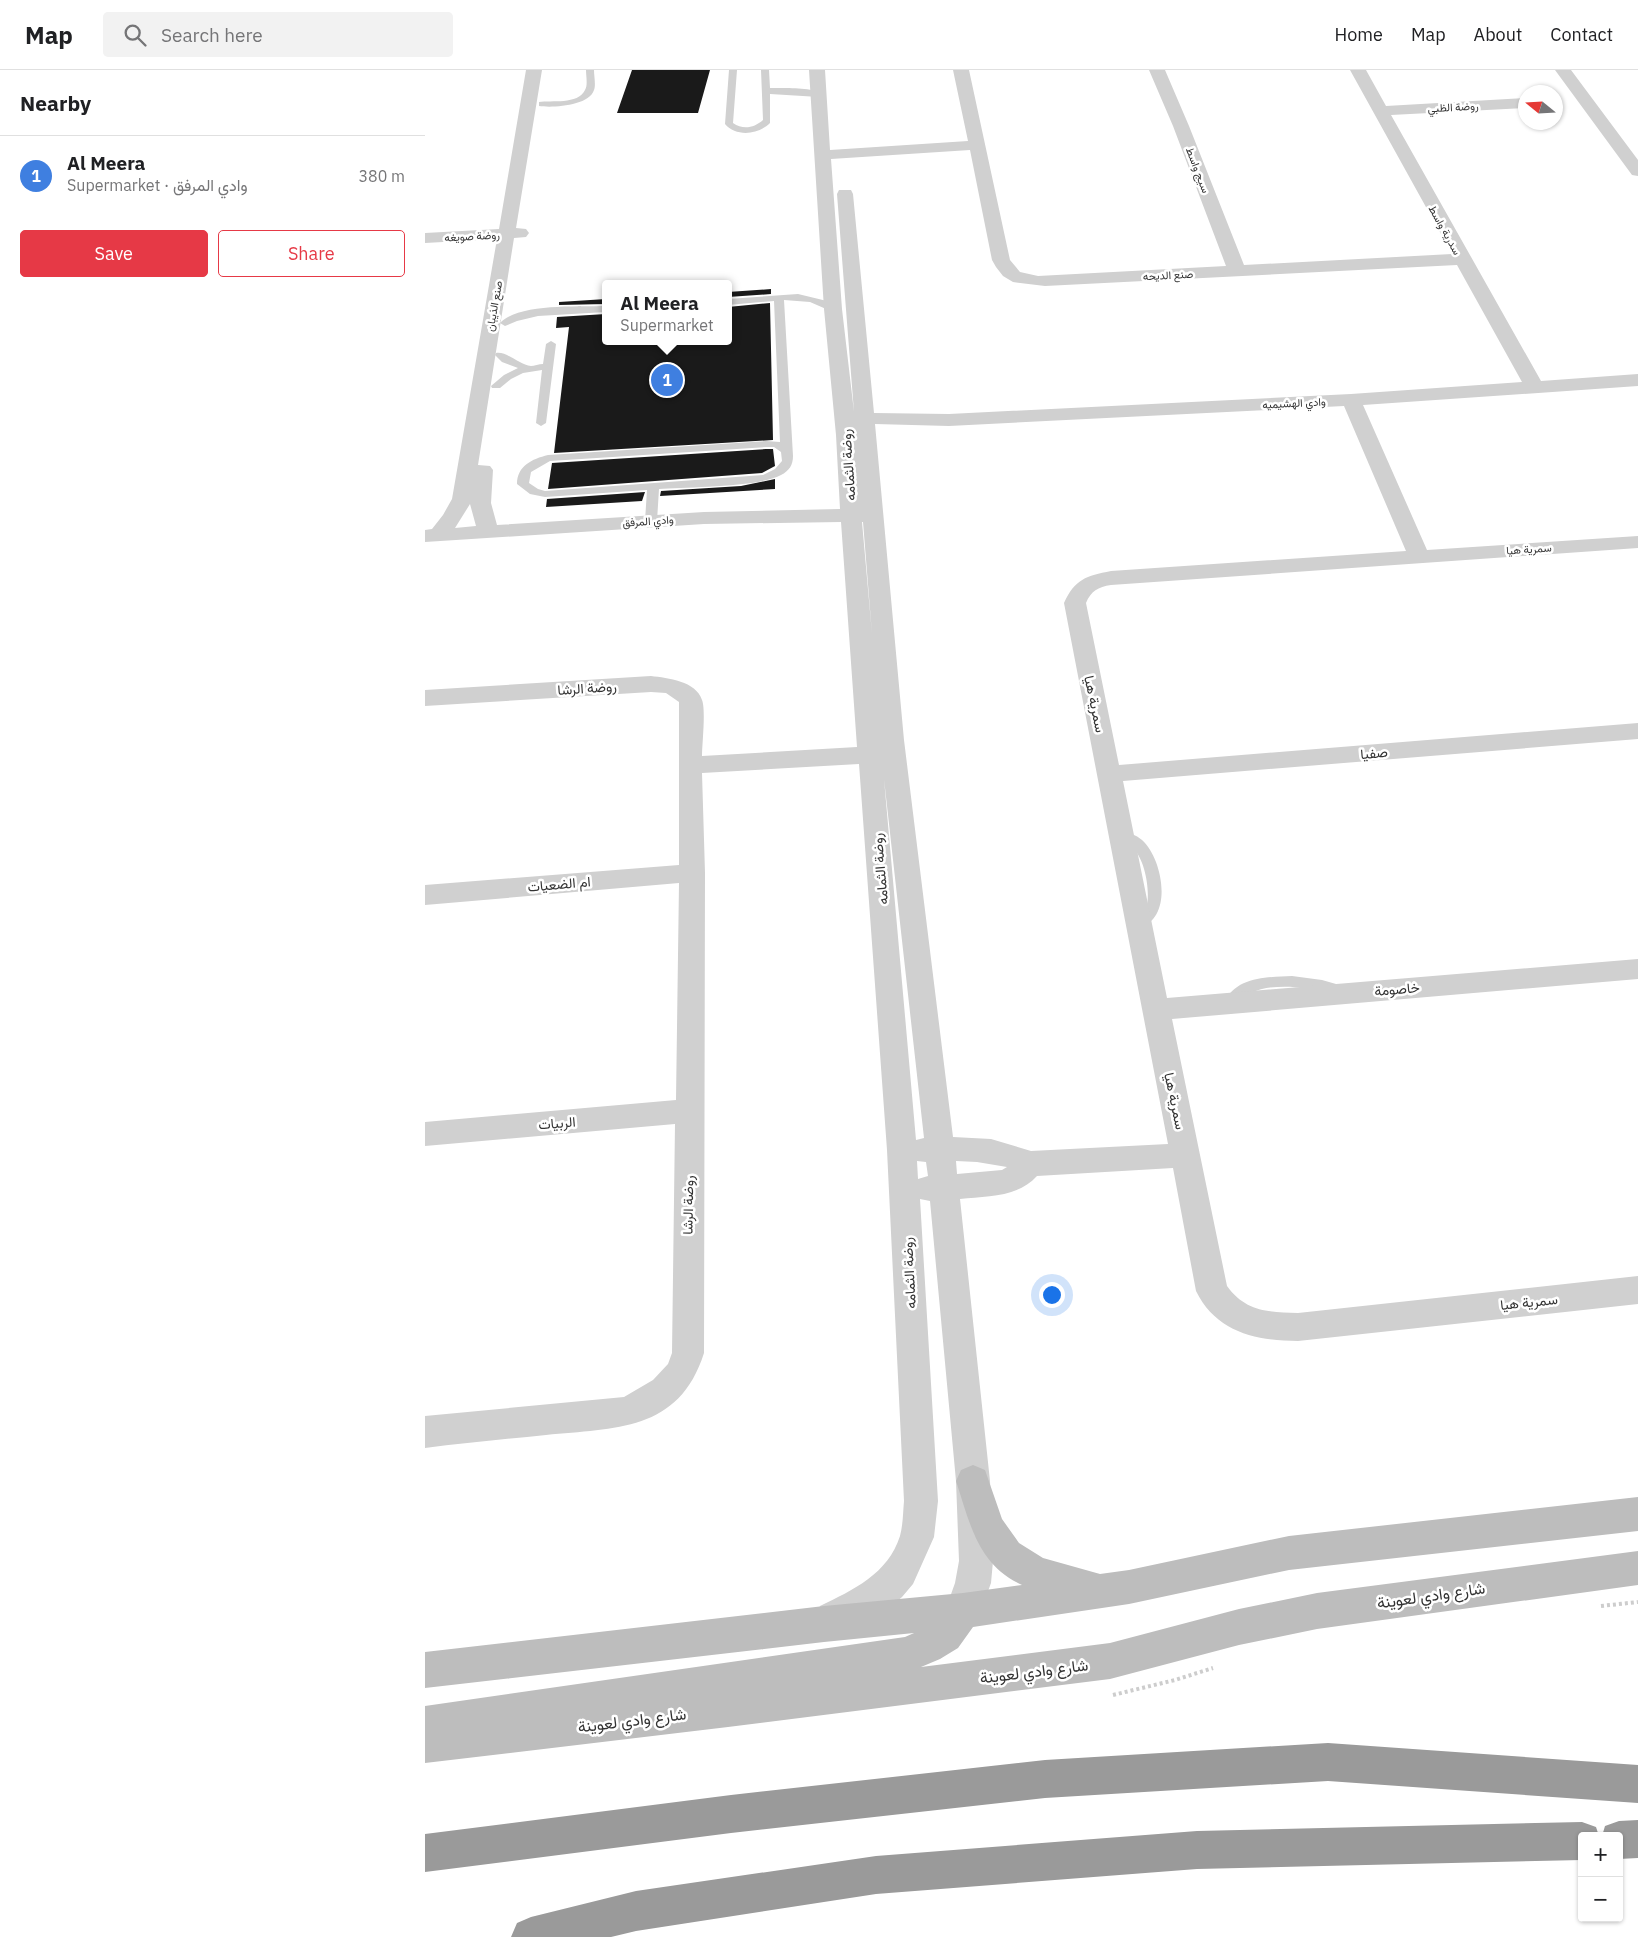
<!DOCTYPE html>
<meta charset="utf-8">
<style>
:root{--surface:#fff;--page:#f2f2f2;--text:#202124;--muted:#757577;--line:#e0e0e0;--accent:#e63946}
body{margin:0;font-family:"IBM Plex Sans",Vazirmatn,sans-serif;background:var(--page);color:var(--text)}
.controls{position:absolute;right:15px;bottom:15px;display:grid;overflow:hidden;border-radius:5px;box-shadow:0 1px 4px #0004}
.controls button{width:45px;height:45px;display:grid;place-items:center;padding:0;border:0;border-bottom:1px solid var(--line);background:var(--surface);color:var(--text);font:25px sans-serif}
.compass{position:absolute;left:1093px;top:15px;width:45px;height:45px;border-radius:50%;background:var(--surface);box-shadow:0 1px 4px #0004;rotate:288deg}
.you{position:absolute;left:626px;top:1224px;width:18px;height:18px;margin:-12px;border:4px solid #fff;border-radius:50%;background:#1a73e8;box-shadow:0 0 0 8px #1a73e833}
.badge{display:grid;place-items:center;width:32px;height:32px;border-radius:50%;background:var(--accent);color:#fff;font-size:16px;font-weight:700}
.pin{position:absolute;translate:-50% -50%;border:2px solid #fff;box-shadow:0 1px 5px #0006}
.popup{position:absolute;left:177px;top:210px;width:130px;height:65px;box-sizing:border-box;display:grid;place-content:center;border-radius:5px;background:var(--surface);filter:drop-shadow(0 1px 4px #0005);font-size:16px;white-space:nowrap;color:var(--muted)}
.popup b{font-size:19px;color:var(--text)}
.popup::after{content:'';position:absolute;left:50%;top:100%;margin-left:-10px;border:10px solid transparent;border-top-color:var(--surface)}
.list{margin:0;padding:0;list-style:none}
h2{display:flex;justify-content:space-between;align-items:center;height:65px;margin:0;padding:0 20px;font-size:21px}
h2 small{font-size:16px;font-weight:400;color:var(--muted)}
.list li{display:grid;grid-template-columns:32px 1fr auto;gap:15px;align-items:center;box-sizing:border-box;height:80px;padding:0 20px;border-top:1px solid var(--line)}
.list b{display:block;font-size:19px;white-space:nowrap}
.list p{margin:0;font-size:16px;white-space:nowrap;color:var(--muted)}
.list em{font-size:16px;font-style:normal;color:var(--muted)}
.actions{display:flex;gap:10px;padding:15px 20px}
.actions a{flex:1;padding:11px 0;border:1px solid var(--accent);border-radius:5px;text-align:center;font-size:18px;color:var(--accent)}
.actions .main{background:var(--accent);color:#fff}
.icon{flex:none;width:28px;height:28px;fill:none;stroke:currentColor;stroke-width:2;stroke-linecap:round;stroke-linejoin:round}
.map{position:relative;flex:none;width:1213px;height:1867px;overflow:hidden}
header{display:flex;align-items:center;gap:30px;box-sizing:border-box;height:70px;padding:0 25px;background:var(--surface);border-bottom:1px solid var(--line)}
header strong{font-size:24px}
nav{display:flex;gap:28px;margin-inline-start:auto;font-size:18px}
.search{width:350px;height:45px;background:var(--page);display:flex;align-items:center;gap:12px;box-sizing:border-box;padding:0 18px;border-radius:5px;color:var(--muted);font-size:19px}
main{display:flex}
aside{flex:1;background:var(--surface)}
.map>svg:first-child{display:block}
.building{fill:#1a1a1a}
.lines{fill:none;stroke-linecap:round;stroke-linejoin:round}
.path{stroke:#cdcdcd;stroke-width:4;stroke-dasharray:3 3;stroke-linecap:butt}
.lane{fill:#d0d0d0;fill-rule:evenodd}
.street{fill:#d0d0d0;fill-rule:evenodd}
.secondary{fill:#bdbdbd;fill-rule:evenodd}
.highway{fill:#9a9a9a;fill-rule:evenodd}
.labels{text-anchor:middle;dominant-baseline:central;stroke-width:5;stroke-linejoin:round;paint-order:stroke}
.far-street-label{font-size:11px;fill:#333;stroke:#fff}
.street-label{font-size:14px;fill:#333;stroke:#fff}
.near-street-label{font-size:16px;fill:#333;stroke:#fff}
</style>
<header>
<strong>Map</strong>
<div class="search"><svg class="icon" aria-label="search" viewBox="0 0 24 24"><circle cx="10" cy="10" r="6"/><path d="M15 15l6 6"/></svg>Search here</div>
<nav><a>Home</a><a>Map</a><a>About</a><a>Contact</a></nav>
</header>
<main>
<aside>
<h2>Nearby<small></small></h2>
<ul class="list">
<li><span class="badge" style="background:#3f7fe0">1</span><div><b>Al Meera</b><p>Supermarket · وادي المرفق</p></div><em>380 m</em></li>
</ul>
<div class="actions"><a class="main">Save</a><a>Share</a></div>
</aside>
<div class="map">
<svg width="1213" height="1867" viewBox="0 0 1213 1867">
<rect width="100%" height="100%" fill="#fff"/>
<path class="building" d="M207,0h78l-12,43h-81z
M346,219v5l-43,3v-5z
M181,229v5l-47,1v-3z
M345,233l3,137 -219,13 15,-126 -13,1 1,-11 49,-3v27h122v-34z
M341,379h7l2,17 -13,7 -214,16 4,-26z
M350,409v10l-115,7 1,-5 80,-5z
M220,422l-3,9 -96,6 1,-8z"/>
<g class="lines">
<path class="path" d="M1176,1536l37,-4
M688,1625l62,-15 38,-12"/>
<path class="lane" d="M161,0h8c0,6 2,15 0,20 -5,16 -42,18 -55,16v-4c12,-2 39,3 46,-12 3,-5 1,-14 1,-20z
M304,0h8l-4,53c10,7 21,5 30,-3l-2,-50h8l1,18c13,0 43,-1 53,6l-4,3 -49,-3v29c-12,12 -34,14 -45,1z
M373,224l29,7 11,8 -5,3 -23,-10 -26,-2 9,156c0,9 -4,15 -12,19 -21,12 -94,12 -122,14l-2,32 -6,3 -6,-3 2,-31 -102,7 -15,-3 -13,-10c0,-18 15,-25 31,-29l218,-14 14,1 -6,-141 -46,4v-6zM341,377h8l7,5 1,9 -7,8 -12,6 -218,16 -7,-2 -9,-6 2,-11 19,-11z
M181,236v6l-68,4 -21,5 -12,5 -5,-3c18,-20 80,-16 106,-17z
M126,271l5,3 -10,79 -5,3 -5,-3 6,-53 -19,3 -12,6 -11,9h-8l-1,-2 13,-11 14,-7 -16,-6 -7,-7 1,-2c11,-2 23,12 35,13 3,0 8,-2 12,-2l3,-20z
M696,760c7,2 15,5 21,10 21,19 32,78 -3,88l-5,-1 -2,-4 15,-18c3,-16 -2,-45 -14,-57 -5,-5 -15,-6 -19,-13l2,-3z
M867,906l30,4 28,8 2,4 -2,4c-8,3 -17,-3 -26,-5 -26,-5 -73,-11 -88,16l-5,2 -5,-2 -2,-4c11,-26 42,-26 68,-27z"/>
<path class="street" d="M101,0h16l-26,158 10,1 3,4 -3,4 -12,1 -36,227 12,1 3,4 -2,33 6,22 207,-13 136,-3 -4,-74 -12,-126 -15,-239h16l5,80 138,-9 -15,-71h16l41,190 10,12 18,4 188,-10 -53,-140 -24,-56h16l24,56 55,139 208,-11 -102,-184h16l20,36 139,-8v10l-134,7 150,266 97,-7v12l-275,19 64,145 211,-14v12l-527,37c-13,2 -20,6 -25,18l33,162 519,-42v16l-515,42 44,217 471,-39v20l-466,40 55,267c19,26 41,26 71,27l340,-37v28l-340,37c-42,0 -82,-9 -102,-50l-23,-123 -136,8c-20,22 -50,20 -77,23l30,282 3,80 -2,22 -15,41 -13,5 -13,-5 -5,-13 10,-28 4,-22 -3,-80 -26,-280 -10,-2 18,302 -4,36 -21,47 -11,13 -20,17 -49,23 -13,-5 -5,-13 5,-13c33,-16 68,-32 80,-70 3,-11 3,-24 4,-35l-17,-351 -28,-386 -157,9 3,100 -1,480c-25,79 -89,75 -158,82 -40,4 -81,8 -121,13v-32l199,-19 29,-17 15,-16 4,-11 3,-229 -250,22v-24l251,-22 3,-217 -254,22v-20l254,-20v-163l-13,-9 -15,-1 -226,14v-16l226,-14c17,2 45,5 51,24 4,10 0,44 0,56l155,-9 -16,-225 -137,2 -279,18v-12l7,-1 11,-14 9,-16 45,-260 -72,4v-10l74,-4zM545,80l22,110 4,7 7,9 10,6 32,4 412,-21 65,117 -171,12 -402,20 -75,-1 -21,-219 -2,-4h-12l-2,4 17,218 -12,-103 -11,-150zM919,336l62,145 -295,20c-25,5 -36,8 -47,32l104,541 -137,7 -40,-12 -38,-2 -49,-397 -29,-316 74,2zM45,434l6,22 -21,2zM437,452h1l9,112zM459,709l40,359 -8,2zM492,1091l9,1 2,14 -10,3zM531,1091l21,1 30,5 -5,3 -45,4z
M1130,0h16l67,90v16l-6,-1z"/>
<path class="secondary" d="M548,1395l12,5 17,49 17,24 24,15 57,16 29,-4 160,-34 349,-39v34l-349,39 -160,34 -156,23 -15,21 -18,11 -19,8 189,-24 129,-34 78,-16 321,-42v34l-321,44 -78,16 -129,34 -382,48 -303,36v-57l480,-69 9,-4 -90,9 -399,46v-36l399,-46 139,-13 59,-8c-44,-20 -52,-61 -66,-104l5,-11z"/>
<path class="highway" d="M903,1673l310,22v38l-310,-22 -283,17 -314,35 -306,39v-38l306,-39 314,-35z
M1213,1750v38l-19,1v-23h-17l3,-10 14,-5z
M1157,1752l14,5 3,9h-17v24l-385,9 -321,25 -240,37 -25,6h-100l6,-14 14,-6 105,-26 240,-35 321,-25z"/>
</g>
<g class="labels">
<g class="far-street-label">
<text transform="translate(1028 37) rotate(-3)">روضة الظبي</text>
<text transform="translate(773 100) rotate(69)">سيج واسط</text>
<text transform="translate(1020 160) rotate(61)">سدرية واسط</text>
<text transform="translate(47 166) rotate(-3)">روضة صويغه</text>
<text transform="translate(743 205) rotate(-3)">صنع الديحه</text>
<text transform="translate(69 236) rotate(-80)">صنع الذيبان</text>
<text transform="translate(869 333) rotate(-3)">وادي الهشيميه</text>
<text transform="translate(223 451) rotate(-4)">وادي المرفق</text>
<text transform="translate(1104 479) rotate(-4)">سمرية هيا</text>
</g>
<g class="street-label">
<text transform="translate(423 395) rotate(-94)">روضة الثمامه</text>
<text transform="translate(162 618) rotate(-4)">روضة الرشا</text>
<text transform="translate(670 634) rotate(78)">سمرية هيا</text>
<text transform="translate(949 683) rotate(-5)">صفيا</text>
<text transform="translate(455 799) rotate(-95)">روضة الثمامه</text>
<text transform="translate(134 814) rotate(-5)">ام الضعيات</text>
<text transform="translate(972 919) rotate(-5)">خاصومة</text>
<text transform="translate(750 1031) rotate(78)">سمرية هيا</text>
<text transform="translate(132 1053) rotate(-5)">الربيات</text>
<text transform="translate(263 1135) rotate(-89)">روضة الرشا</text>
<text transform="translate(484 1203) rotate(-93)">روضة الثمامه</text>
<text transform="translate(1104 1232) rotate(-6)">سمرية هيا</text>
</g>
<g class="near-street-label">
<text transform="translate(1006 1525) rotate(-8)">شارع وادي لعوينة</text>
<text transform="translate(609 1601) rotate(-7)">شارع وادي لعوينة</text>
<text transform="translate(207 1650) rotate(-7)">شارع وادي لعوينة</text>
</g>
</g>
</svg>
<div class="controls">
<button>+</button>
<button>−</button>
</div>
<svg class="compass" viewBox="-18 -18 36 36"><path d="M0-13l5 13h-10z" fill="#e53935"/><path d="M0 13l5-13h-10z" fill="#757577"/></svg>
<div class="you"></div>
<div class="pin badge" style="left:242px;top:310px;background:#3f7fe0">1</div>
<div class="popup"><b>Al Meera</b>Supermarket</div>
</div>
</main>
